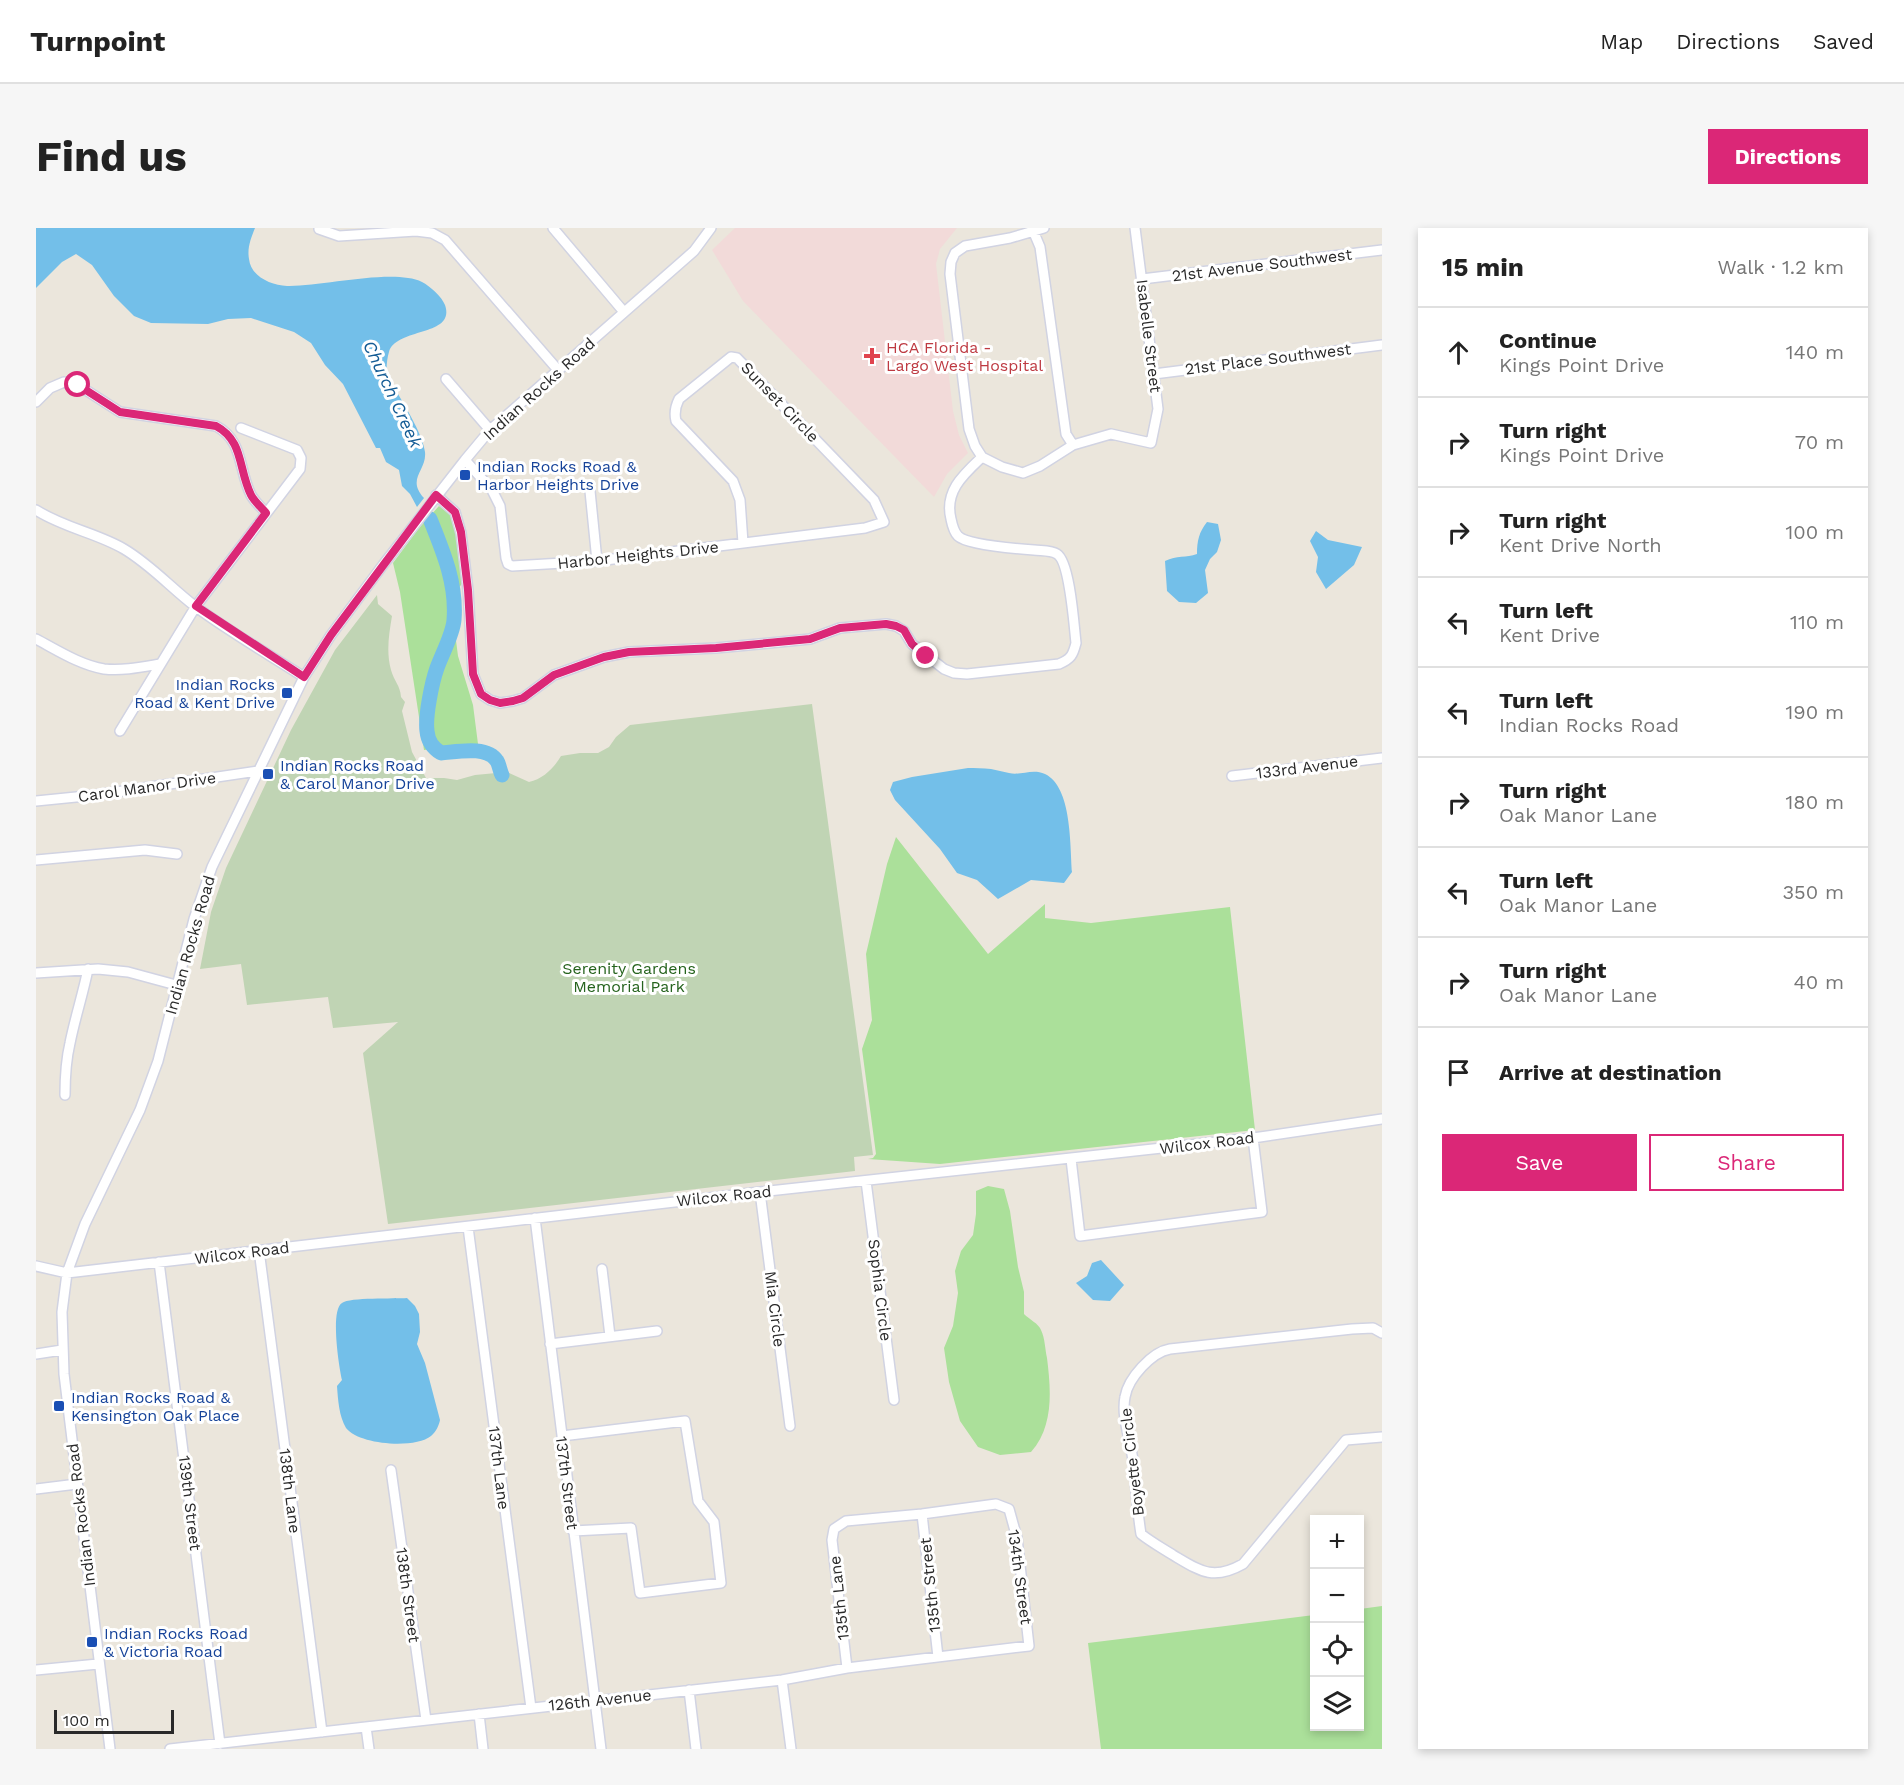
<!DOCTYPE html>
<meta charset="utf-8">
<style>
:root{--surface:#fff;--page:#f6f6f6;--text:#222;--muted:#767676;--line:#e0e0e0;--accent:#db2777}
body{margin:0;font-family:"Work Sans",sans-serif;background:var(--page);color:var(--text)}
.controls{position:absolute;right:18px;bottom:18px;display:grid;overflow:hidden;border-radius:0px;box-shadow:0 3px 9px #0003}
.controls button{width:54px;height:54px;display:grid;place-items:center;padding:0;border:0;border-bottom:2px solid var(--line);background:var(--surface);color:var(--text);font:30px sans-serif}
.scale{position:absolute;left:18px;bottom:15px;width:120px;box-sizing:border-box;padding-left:6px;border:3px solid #292929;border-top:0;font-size:16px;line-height:21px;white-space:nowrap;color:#292929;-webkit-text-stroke:4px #fff;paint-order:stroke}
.stop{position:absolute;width:18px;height:18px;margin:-14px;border:4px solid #db2777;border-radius:50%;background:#fff}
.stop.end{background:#db2777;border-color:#fff;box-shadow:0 2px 6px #0008}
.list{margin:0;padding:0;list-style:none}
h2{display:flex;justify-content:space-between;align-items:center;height:78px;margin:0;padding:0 24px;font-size:26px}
h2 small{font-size:20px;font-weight:400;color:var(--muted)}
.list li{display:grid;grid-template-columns:39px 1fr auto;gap:18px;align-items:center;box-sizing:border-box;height:90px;padding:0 24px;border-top:2px solid var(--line)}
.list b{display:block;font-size:22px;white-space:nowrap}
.list p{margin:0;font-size:20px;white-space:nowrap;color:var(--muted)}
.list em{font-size:20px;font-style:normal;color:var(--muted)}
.actions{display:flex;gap:12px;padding:18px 24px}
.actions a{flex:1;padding:14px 0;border:2px solid var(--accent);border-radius:0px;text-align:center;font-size:21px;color:var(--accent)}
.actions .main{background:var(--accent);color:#fff}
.icon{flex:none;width:33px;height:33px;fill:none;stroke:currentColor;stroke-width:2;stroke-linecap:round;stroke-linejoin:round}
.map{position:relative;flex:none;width:1346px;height:1521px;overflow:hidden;border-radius:0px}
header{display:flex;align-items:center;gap:36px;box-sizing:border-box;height:84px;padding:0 30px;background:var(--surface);border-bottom:2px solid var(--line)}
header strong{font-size:28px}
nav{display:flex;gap:33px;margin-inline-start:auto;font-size:21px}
.intro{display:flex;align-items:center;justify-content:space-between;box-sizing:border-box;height:144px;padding:0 36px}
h1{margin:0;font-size:42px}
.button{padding:15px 27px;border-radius:0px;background:var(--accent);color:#fff;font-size:21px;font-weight:700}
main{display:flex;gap:36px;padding:0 36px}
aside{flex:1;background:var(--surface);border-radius:0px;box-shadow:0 3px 9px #0003}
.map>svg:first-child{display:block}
.medical{fill:#f2dad9}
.green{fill:#abe09a}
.cemetery{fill:#c0d4b4}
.water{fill:#73bfe9}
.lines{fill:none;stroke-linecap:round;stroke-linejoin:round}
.river{stroke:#73bfe9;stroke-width:15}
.minor-casing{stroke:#d1d3e2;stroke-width:12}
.minor{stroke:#fff;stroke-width:9}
.route{stroke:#db2777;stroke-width:8}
.health-dot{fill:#e0444e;stroke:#fff;stroke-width:2}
.transit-dot{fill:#1a4fb4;stroke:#fff;stroke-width:2}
.labels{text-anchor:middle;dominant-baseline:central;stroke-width:6;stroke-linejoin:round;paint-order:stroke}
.street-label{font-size:16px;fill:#292929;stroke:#fff}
.health-label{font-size:16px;fill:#be3a42;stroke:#fff;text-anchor:start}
.transit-label{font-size:16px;fill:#164399;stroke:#fff;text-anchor:start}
.park-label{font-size:16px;fill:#25631d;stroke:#fff}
.water-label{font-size:18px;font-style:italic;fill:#135b94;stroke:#fff}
</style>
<header>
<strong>Turnpoint</strong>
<nav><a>Map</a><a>Directions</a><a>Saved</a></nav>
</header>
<div class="intro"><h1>Find us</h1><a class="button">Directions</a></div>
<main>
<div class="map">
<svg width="1346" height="1521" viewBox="0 0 1346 1521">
<rect width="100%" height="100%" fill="#ebe6dc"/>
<path class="medical" d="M699,0h222l-17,21 -4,15 17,147 6,24 9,18 -21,21 -13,23 -191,-196 -31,-51z"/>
<path class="green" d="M403,278l13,10 5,18 6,48 -9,13v30l4,31 15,49 5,39 -54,6 -24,-158 -7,-29 26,-35z
M860,609l92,117 57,-50v14l46,5 139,-16 25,223 -315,34 -72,-5 5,-1 3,-4 -14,-105 10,-29 -6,-66 21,-90z
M952,958l16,3 6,22 8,56 6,25v22c5,5 15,10 17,16 4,8 4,19 6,28 4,32 7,68 -16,94l-31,3 -22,-8 -18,-26 -11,-39 -5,-34 9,-22 5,-33 -3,-22 6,-20 12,-16 3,-21v-23z
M1346,1378v143h-281l-13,-106 226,-28v111h46v-117z"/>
<path class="cemetery" d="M341,367l1,9 14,12c-3,18 -6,36 -1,54 3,11 9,15 10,27l4,5 -3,9 10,41 14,26h18l13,2 18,-5 32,-3 22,10c14,-3 25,-14 32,-26l19,-3h18l11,-6 7,-10 14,-12 182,-21 61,451 -19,2 1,14 -467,53 -25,-171 35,-31 -65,6 -5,-31 -81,8 -6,-41 -41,5 11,-57 15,-44 65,-138 44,-80z"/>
<path class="water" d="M0,0h219c-4,10 -8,20 -6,31 2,18 22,26 38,27 34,1 106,-18 135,-4 8,4 20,15 23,23 11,32 -49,22 -56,47 -2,6 -3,17 -2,23 1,6 8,14 11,19 9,15 25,42 27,58 2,19 -19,26 -1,46l-7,9 -7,-13 -8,-8 -3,-16 -13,-8 -6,-14h-4l-33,-64 -18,-19 -14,-22 -17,-11 -43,-14 -23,1 -20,5 -57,-1 -17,-7 -20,-20 -22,-31 -16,-11 -14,8 -26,26z
M1171,294l11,2 3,16 -4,12 -7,7 -5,11 3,23 -12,10 -17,-1 -12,-11 -2,-30c12,-6 21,-3 32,-7 0,-13 2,-22 10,-32z
M1280,303l12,9 34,7 -8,18 -28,24 -10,-17 2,-15 -8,-16z
M932,540c7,0 15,0 23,1 6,1 12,3 18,4 12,3 23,-5 36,1 27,13 25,71 27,98l-8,11 -33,-3 -33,19 -21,-19 -20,-7 -17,-24 -45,-49 -5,-10 3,-8 19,-5z
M1065,1032l23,25 -14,16 -17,-1 -17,-17 11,-7 5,-13z
M371,1070l8,8 4,8 1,18 -3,12 8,19 15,57c-1,5 -4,12 -9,16 -16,13 -72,9 -85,-8 -7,-12 -8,-28 -9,-42l5,-6c-3,-13 -12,-70 0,-77 8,-6 52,-4 65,-5z"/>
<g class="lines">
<path class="river" d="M394,291c13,32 27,65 24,101 -1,14 -12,34 -17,48 -5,14 -12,48 -10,63 1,11 6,17 14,22 15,-1 46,-8 56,8 2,3 3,10 5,14"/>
<defs>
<path id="minor" d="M517,0l71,84
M996,0l8,19 26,187 7,11
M1008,0l-34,10 -45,8 -10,7 -4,9 -1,12 19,155 6,17 7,11 20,10 21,6 17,-7 33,-21 38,-11 40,9 7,-34 -23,-181
M283,1l20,7 77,-5 16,2 13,7 113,130
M1106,51l240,-29
M1118,146l228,-29
M410,151l44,51
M0,174l14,-14 14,-6 14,3 42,27 96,14c28,15 22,43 35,69 3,6 10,12 15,18
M429,232l27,30 8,16 6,52 2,6 4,2 85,-5 268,-33 19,-6 -10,-22 -137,-142 -6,-1 -52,42c-4,8 -5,14 -3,22l57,60 7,19 3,43
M554,263l7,70
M400,267l19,17 6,21 7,57 5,84 8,20 9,6 10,3 13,-2 10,-3 31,-23 50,-18 25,-5 87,-4 43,-4 51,-5 30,-11 46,-4 10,2 8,5 8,13 32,25 10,4 13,1 92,-10c12,-5 14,-9 17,-21 -2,-17 -6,-81 -19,-89 -6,-4 -16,-3 -23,-4 -14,-1 -67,-5 -76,-14 -4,-4 -6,-12 -7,-17 -7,-28 13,-45 31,-62
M0,282c28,18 61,23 88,39 27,16 47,39 72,58 34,25 72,47 108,70
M0,411c21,11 44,26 68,30 19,2 38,-2 56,-5
M84,503l76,-125 104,-137 1,-11 -4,-8 -56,-22
M1196,548l150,-18
M0,573l60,-6 162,-24
M0,632l109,-10 32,4
M0,745l62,-4 30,3 48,13
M29,867c0,-18 1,-35 5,-52 5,-25 13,-49 18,-74
M1035,931l9,77 182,-24 -9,-74
M830,953l28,219
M724,964l30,234
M499,990l66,531
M432,999l63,481
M223,1022l63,482
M123,1034l61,482
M0,1038l31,7 693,-81 493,-54 129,-19
M566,1041l8,67
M1346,1105l-9,-5 -21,1 -182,20c-18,3 -42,29 -45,48 -4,20 6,44 8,64 3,24 4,49 8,73 10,8 21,14 32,21 27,16 40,26 70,9l103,-124 36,-3
M514,1116l107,-13
M0,1126l26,-4
M526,1208l123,-15 13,80 16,21 7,61 -81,10 -9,-65 -58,3
M355,1242l35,250
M0,1261l41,-5
M886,1286l16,143
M0,1442l62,-6
M746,1452l9,69
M653,1462l7,59
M443,1486l4,35
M330,1499l3,22
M74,1521l-46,-375 -2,-62 5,-39 18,-49 55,-114 18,-49 36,-142 18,-52 92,-190 27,-42 52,-70 82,-105 25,-30 204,-179 17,-23
M134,1521l612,-69 65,-12 182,-22 -12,-108 -8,-29 -13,-5 -74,10 -76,7 -12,8 -2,11 15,128"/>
</defs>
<use href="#minor" class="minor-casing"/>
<use href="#minor" class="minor"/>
</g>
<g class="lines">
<path class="route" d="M42,157l42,27 96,14c28,15 22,43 35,69 3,6 10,12 15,18l-70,93 108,71 27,-42 105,-140 19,17 6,20 7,58 5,84 8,20 9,6 10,3 13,-2 10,-3 31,-23 50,-18 25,-5 87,-4 94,-9 30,-11 46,-4 10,2 8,4 8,14 14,12"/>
</g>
<path class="health-dot" d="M833 119h6v6h6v6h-6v6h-6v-6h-6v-6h6z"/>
<g class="transit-dot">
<rect x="423" y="241" width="12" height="12" rx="3"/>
<rect x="245" y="459" width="12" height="12" rx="3"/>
<rect x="226" y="540" width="12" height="12" rx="3"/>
<rect x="17" y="1172" width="12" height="12" rx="3"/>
<rect x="50" y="1408" width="12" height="12" rx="3"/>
</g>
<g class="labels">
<g class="street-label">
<text transform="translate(1226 37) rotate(-7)">21st Avenue Southwest</text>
<text transform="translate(1113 108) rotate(83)">Isabelle Street</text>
<text transform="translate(1232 131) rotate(-7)">21st Place Southwest</text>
<text transform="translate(503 161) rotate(-42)">Indian Rocks Road</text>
<text transform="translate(744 174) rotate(46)">Sunset Circle</text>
<text transform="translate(602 327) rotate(-6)">Harbor Heights Drive</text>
<text transform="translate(1271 539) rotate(-7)">133rd Avenue</text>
<text transform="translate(111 559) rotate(-8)">Carol Manor Drive</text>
<text transform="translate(154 717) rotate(-74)">Indian Rocks Road</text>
<text transform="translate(1171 915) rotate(-7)">Wilcox Road</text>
<text transform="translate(688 968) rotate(-6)">Wilcox Road</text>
<text transform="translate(206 1025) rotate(-7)">Wilcox Road</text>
<text transform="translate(844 1062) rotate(83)">Sophia Circle</text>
<text transform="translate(739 1081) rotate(83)">Mia Circle</text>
<text transform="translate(1096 1234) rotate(-97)">Boyette Circle</text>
<text transform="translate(463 1240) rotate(83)">137th Lane</text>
<text transform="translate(531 1255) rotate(83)">137th Street</text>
<text transform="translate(254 1263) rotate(83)">138th Lane</text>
<text transform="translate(154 1275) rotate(83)">139th Street</text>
<text transform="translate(45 1287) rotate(-97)">Indian Rocks Road</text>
<text transform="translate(984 1349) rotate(82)">134th Street</text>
<text transform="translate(894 1357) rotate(-96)">135th Street</text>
<text transform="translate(372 1367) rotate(82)">138th Street</text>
<text transform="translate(803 1370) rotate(-96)">135th Lane</text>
<text transform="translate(564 1472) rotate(-6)">126th Avenue</text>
</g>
<g class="health-label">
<text x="850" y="119">HCA Florida -<tspan x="850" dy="18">Largo West Hospital</tspan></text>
</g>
<g class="transit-label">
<text x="441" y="238">Indian Rocks Road &amp;<tspan x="441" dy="18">Harbor Heights Drive</tspan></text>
<text x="239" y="456" text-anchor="end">Indian Rocks<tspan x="239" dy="18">Road &amp; Kent Drive</tspan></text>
<text x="244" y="537">Indian Rocks Road<tspan x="244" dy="18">&amp; Carol Manor Drive</tspan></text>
<text x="35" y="1169">Indian Rocks Road &amp;<tspan x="35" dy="18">Kensington Oak Place</tspan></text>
<text x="68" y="1405">Indian Rocks Road<tspan x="68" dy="18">&amp; Victoria Road</tspan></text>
</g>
<g class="park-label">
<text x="593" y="740">Serenity Gardens<tspan x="593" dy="18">Memorial Park</tspan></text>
</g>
<g class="water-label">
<text transform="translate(357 166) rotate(65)">Church Creek</text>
</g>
</g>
</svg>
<div class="controls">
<button>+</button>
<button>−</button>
<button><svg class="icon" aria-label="locate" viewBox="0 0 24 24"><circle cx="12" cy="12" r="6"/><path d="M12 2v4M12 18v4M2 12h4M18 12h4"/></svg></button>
<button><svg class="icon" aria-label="layers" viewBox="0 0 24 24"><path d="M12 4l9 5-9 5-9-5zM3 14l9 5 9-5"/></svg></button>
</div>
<div class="scale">100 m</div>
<div class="stop" style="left:42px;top:157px"></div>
<div class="stop end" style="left:890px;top:428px"></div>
</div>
<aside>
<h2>15 min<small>Walk · 1.2 km</small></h2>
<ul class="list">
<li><svg class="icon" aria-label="ahead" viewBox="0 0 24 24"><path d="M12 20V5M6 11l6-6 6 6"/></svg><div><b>Continue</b><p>Kings Point Drive</p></div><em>140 m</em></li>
<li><svg class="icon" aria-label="right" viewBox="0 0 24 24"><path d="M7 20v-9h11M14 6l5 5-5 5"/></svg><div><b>Turn right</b><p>Kings Point Drive</p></div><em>70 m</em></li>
<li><svg class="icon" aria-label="right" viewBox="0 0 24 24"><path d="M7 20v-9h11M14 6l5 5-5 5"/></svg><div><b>Turn right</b><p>Kent Drive North</p></div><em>100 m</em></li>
<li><svg class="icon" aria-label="left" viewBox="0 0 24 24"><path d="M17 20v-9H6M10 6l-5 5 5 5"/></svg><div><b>Turn left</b><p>Kent Drive</p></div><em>110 m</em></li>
<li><svg class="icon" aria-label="left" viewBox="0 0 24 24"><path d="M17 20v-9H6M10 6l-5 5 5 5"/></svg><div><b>Turn left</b><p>Indian Rocks Road</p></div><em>190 m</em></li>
<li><svg class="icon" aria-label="right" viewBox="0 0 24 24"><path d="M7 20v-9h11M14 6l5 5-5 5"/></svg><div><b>Turn right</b><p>Oak Manor Lane</p></div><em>180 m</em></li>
<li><svg class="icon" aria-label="left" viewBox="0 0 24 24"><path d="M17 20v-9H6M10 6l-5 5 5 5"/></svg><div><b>Turn left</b><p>Oak Manor Lane</p></div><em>350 m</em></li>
<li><svg class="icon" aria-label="right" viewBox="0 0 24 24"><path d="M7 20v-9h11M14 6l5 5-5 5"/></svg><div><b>Turn right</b><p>Oak Manor Lane</p></div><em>40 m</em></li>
<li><svg class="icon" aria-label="arrive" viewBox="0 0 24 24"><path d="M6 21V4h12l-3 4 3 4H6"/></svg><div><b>Arrive at destination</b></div></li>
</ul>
<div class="actions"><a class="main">Save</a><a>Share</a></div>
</aside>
</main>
